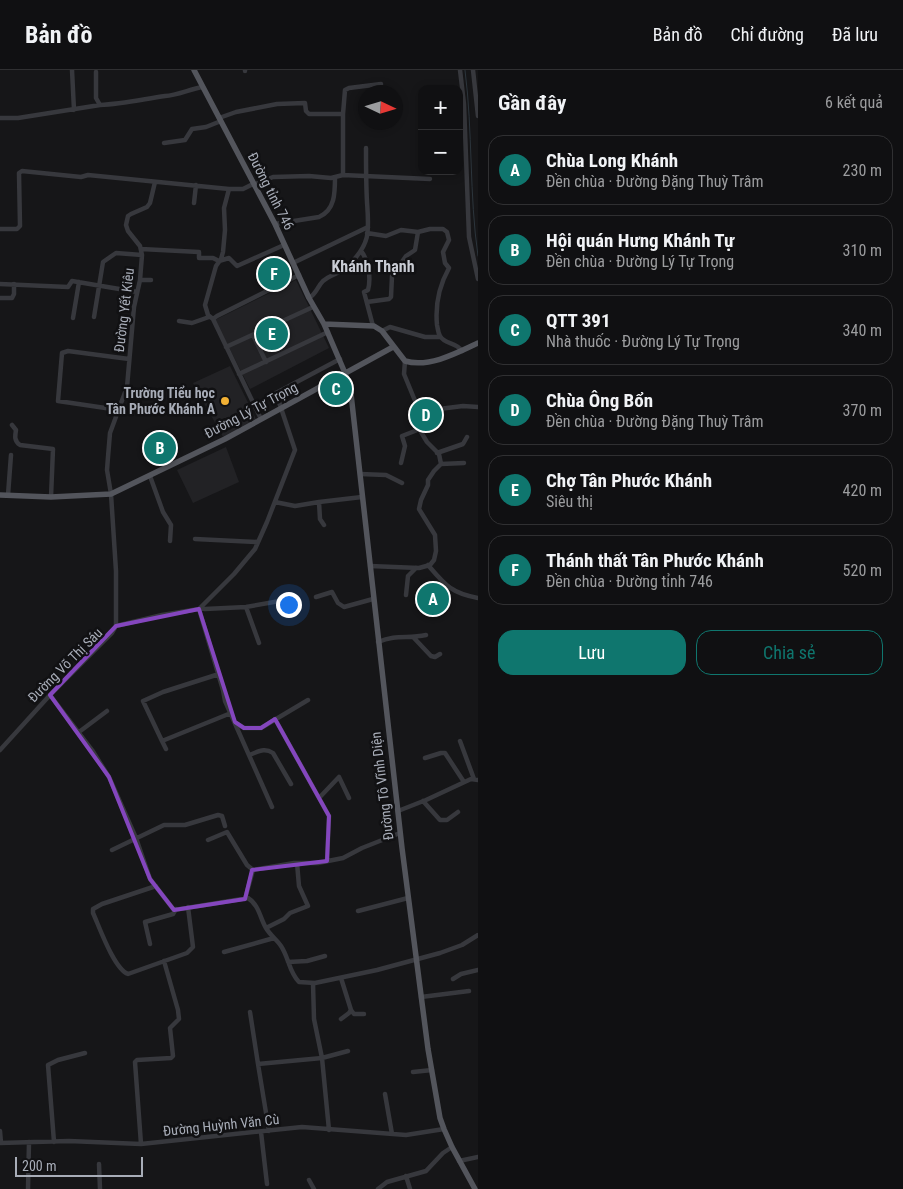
<!DOCTYPE html>
<html lang="vi">
<meta charset="utf-8">
<style>
:root{--surface:#101012;--page:#19191b;--text:#f1f3f6;--muted:#9c9d9f;--line:#303032;--accent:#0f766e}
body{margin:0;font-family:"Roboto Condensed",sans-serif;background:var(--page);color:var(--text)}
.controls{position:absolute;right:15px;top:15px;display:grid;overflow:hidden;border-radius:10px;box-shadow:0 2px 8px #0003}
.controls button{width:45px;height:45px;display:grid;place-items:center;padding:0;border:0;border-bottom:1px solid var(--line);background:var(--surface);color:var(--text);font:25px sans-serif}
.compass{position:absolute;left:358px;top:15px;width:45px;height:45px;border-radius:50%;background:var(--surface);box-shadow:0 2px 8px #0003;rotate:94deg}
.scale{position:absolute;left:15px;bottom:12px;width:128px;box-sizing:border-box;padding-left:5px;border:2px solid #a8adb8;border-top:0;font-size:14px;line-height:18px;white-space:nowrap;color:#a8adb8;-webkit-text-stroke:4px #111113;paint-order:stroke}
.you{position:absolute;left:288px;top:534px;width:18px;height:18px;margin:-12px;border:4px solid #fff;border-radius:50%;background:#1a73e8;box-shadow:0 0 0 8px #1a73e833}
.badge{display:grid;place-items:center;width:32px;height:32px;border-radius:50%;background:var(--accent);color:#fff;font-size:16px;font-weight:700}
.pin{position:absolute;translate:-50% -50%;border:2px solid #fff;box-shadow:0 1px 5px #0006}
.list{margin:0;padding:0;list-style:none}
h2{display:flex;justify-content:space-between;align-items:center;height:65px;margin:0;padding:0 20px;font-size:21px}
h2 small{font-size:16px;font-weight:400;color:var(--muted)}
.list li{display:grid;grid-template-columns:32px 1fr auto;gap:15px;align-items:center;box-sizing:border-box;height:70px;margin:0 10px 10px;padding:0 10px;border:1px solid var(--line);border-radius:15px}
.list b{display:block;font-size:19px;white-space:nowrap}
.list p{margin:0;font-size:16px;white-space:nowrap;color:var(--muted)}
.list em{font-size:16px;font-style:normal;color:var(--muted)}
.actions{display:flex;gap:10px;padding:15px 20px}
.actions a{flex:1;padding:11px 0;border:1px solid var(--accent);border-radius:15px;text-align:center;font-size:18px;color:var(--accent)}
.actions .main{background:var(--accent);color:#fff}
.map{position:relative;flex:none;width:478px;height:1119px;overflow:hidden}
header{display:flex;align-items:center;gap:30px;box-sizing:border-box;height:70px;padding:0 25px;background:var(--surface);border-bottom:1px solid var(--line)}
header strong{font-size:24px}
nav{display:flex;gap:28px;margin-inline-start:auto;font-size:18px}
main{display:flex}
aside{flex:1;background:var(--surface)}
.map>svg:first-child{display:block}
.built{fill:#222225}
.lines{fill:none;stroke-linecap:round;stroke-linejoin:round}
.stream{stroke:#2c353c;stroke-width:1}
.minor{stroke:#37383d;stroke-width:4.5}
.major{stroke:#53555c;stroke-width:5.5}
.marked{fill:none;stroke:#8446be;stroke-width:4;stroke-linejoin:round}
.poi-dot{fill:#f2b134;stroke:#111113;stroke-width:2}
.labels{text-anchor:middle;dominant-baseline:central;stroke-width:5;stroke-linejoin:round;paint-order:stroke}
.street-label{font-size:14px;fill:#a8adb8;stroke:#111113}
.poi-label{font-size:14px;font-weight:bold;fill:#a8adb8;stroke:#111113;text-anchor:end}
.quarter-label{font-size:16px;font-weight:bold;fill:#c9ccd4;stroke:#111113}
</style>
<header>
<strong>Bản đồ</strong>
<nav><a>Bản đồ</a><a>Chỉ đường</a><a>Đã lưu</a></nav>
</header>
<main>
<div class="map">
<svg width="478" height="1119" viewBox="0 0 478 1119">
<rect width="100%" height="100%" fill="#161618"/>
<path class="built" d="M296,210l33,68 -79,41 -35,-69z
M230,296l26,53 -33,18 -30,-54z
M226,377l13,35 -46,21 -16,-33z"/>
<g class="lines">
<path class="stream" d="M465,0c8,62 4,124 13,186"/>
<path class="minor" d="M72,0l2,40
M245,0v1
M460,0l4,34 5,133 9,42
M473,0l5,46
M96,2v26l4,7c22,-1 44,-6 65,-9 13,-1 25,-7 38,-9
M343,44v61
M0,48h18l82,-13
M219,48l17,-6 41,-8 28,-1 1,8 3,3h34l2,-24 4,-2 32,-4
M164,73l21,-3 7,-11 14,-2 15,-6
M253,115l20,-8 36,-1 22,2 12,-3 87,4
M194,133l2,-18
M275,154l44,-7c16,-7 16,-24 16,-40
M0,159h17l3,-3 -1,-53 3,-2 59,6 7,-2 141,14h14l10,-5
M367,163l19,3 15,-6 17,2 12,-3h13l4,3 2,8 -6,12 2,11 4,5c-10,18 -14,36 -12,57 1,4 1,8 3,11 5,9 15,5 22,15
M141,179l58,3v6h14l6,3 10,-3 8,8 47,-21
M361,181c8,10 10,28 7,39l-4,2 9,34
M293,193l75,-36
M140,210h11
M0,214l68,3 4,-6 65,11
M0,228h12l2,-4v-10
M309,228c8,-5 8,-11 14,-17 8,-7 19,-8 26,-16 22,-22 20,-34 18,-63 -1,-18 -1,-36 -1,-54
M367,232l22,-3 2,-2 1,-21 14,-20 9,-6 3,-18
M94,247l9,-55 13,-9 26,2
M73,248l6,-36
M213,249l-5,-4 -3,-10 11,-39 5,-7 2,-7 2,-22 -1,-22 5,-19
M179,251l13,2 17,-6
M382,261l8,-4 35,10h15
M253,265l13,27
M226,277l87,-40
M239,304l89,-42
M418,338l21,1 24,-3 15,1
M119,340l-61,-9 4,-48 6,-2 61,8
M261,349l-48,-100 4,-3 82,-41
M12,355l4,5c-1,6 -2,11 4,15l33,4 -2,48
M437,383l26,-9 4,-7
M401,393l4,-17 -3,-10 18,-7
M441,394l23,-1
M360,404l26,1 16,8
M150,406l13,36 8,13 -1,16
M8,425l3,-40
M275,432l20,4 24,-4 1,17 4,6
M319,432l43,-5
M195,469l63,3
M428,495c17,20 23,28 50,33
M370,496l49,2 11,-3 4,-5 2,-9 -1,-16 -16,-26 2,-9 7,-15v-5l6,-9 7,-7 -2,-10 -12,-12 -6,-10 -3,-24 -14,-34 1,-13
M406,525l2,-19 8,-8
M316,527l16,-5 6,11 6,4 29,-8
M246,537l13,36
M201,538l4,1 41,-2 51,-9
M199,539l24,81 2,11 47,106
M116,556l46,-11 37,-6 35,-35 21,-25 12,-27 28,-72 -19,-57 64,-34
M414,568l17,18 4,1 5,-3
M378,572c19,-8 29,-3 48,-7
M50,625l42,55 17,27 27,61 14,41 24,31 74,-12c11,7 12,20 18,30 4,7 11,12 15,18 8,12 8,26 18,36l16,1 62,-13 63,-17 22,-8 16,-10
M275,649l54,97 -2,45
M236,653l8,5h17l47,-28
M79,662l28,-21
M162,671l-19,-40 20,-9 56,-18
M460,671l14,38
M166,679l-4,-8 69,-28
M0,680l50,-55 62,-62 4,-7v-55l-5,-77 -4,-24 1,-13 2,-24 17,-46 7,-80 6,-27 2,-25 -2,-9 -12,-15 -2,-6 2,-9 3,-2 16,-7 3,-4 5,-21
M249,685c9,-3 15,-8 24,-2l18,31
M425,688l16,-5h4l19,29
M319,728l20,-21 10,21
M423,731l17,19h7l11,-8
M398,741l28,-11 45,-21 7,1
M208,770l19,-8 20,33 6,5
M112,780l52,-25h21l33,-10 4,1 3,10
M156,816l-54,18 -9,5v4c6,13 21,56 35,61l59,-21 6,-6 -5,-40
M245,829l8,-29 41,-7h24l25,-5 19,-10 38,-15
M358,841l50,-13
M266,858l18,-9 6,-6 18,-7 -9,-20 -2,-23
M150,874l-5,-22 28,-8 3,-5
M224,882l50,-14
M288,892l19,-1 18,-5
M341,908l10,32 3,4h10
M453,909l8,-5 17,-4
M313,913l1,36 8,39 7,72
M421,927l48,-6
M250,942l8,52
M341,949l8,-6 2,-3
M413,1002l19,-2
M385,1024l7,40
M0,1061l1,12
M269,1061l-11,-67 64,-6 26,-7
M261,1062l6,52
M54,1072l-6,-77 10,-5 27,-7
M0,1073l69,-2 72,3 161,-17 104,8 38,-6
M141,1074l-6,-82 2,-2 34,-2 2,-2 -3,-28 9,-9 -1,-9 -14,-49
M459,1091l19,-4
M99,1094l1,25
M406,1106l4,13
M309,1110l5,9
M28,1119l1,-47
M378,1119l9,-7 39,-11 17,-18 9,-6"/>
<path class="major" d="M194,0l81,154 34,74 15,26 21,49 6,21 51,454 26,201 12,69 4,11 8,18 23,42
M324,254l50,2 8,5 23,30c24,7 52,-8 73,-18
M0,425l51,2 60,-3 114,-55 168,-92"/>
</g>
<path class="marked" d="M199,539l36,113 9,6h17l14,-9 54,97 -2,45 -75,9 -7,29 -71,11 -24,-31 -41,-102 -59,-82 66,-69z"/>
<circle class="poi-dot" cx="225" cy="331" r="5"/>
<g class="labels">
<g class="street-label">
<text transform="translate(271 121) rotate(63)">Đường tỉnh 746</text>
<text transform="translate(124 240) rotate(-83)">Đường Yết Kiêu</text>
<text transform="translate(251 340) rotate(-28)">Đường Lý Tự Trọng</text>
<text transform="translate(65 595) rotate(-45)">Đường Võ Thị Sáu</text>
<text transform="translate(382 716) rotate(-97)">Đường Tô Vĩnh Diện</text>
<text transform="translate(221 1055) rotate(-6)">Đường Huỳnh Văn Cù</text>
</g>
<g class="poi-label">
<text x="215" y="323">Trường Tiểu học<tspan x="215" dy="16">Tân Phước Khánh A</tspan></text>
</g>
<g class="quarter-label">
<text x="373" y="196">Khánh Thạnh</text>
</g>
</g>
</svg>
<div class="controls">
<button>+</button>
<button>−</button>
</div>
<svg class="compass" viewBox="-18 -18 36 36"><path d="M0-13l5 13h-10z" fill="#e53935"/><path d="M0 13l5-13h-10z" fill="#9c9d9f"/></svg>
<div class="scale">200 m</div>
<div class="you"></div>
<div class="pin badge" style="left:433px;top:529px">A</div>
<div class="pin badge" style="left:160px;top:378px">B</div>
<div class="pin badge" style="left:336px;top:319px">C</div>
<div class="pin badge" style="left:426px;top:345px">D</div>
<div class="pin badge" style="left:272px;top:264px">E</div>
<div class="pin badge" style="left:274px;top:204px">F</div>
</div>
<aside>
<h2>Gần đây<small>6 kết quả</small></h2>
<ul class="list">
<li><span class="badge">A</span><div><b>Chùa Long Khánh</b><p>Đền chùa · Đường Đặng Thuỳ Trâm</p></div><em>230 m</em></li>
<li><span class="badge">B</span><div><b>Hội quán Hưng Khánh Tự</b><p>Đền chùa · Đường Lý Tự Trọng</p></div><em>310 m</em></li>
<li><span class="badge">C</span><div><b>QTT 391</b><p>Nhà thuốc · Đường Lý Tự Trọng</p></div><em>340 m</em></li>
<li><span class="badge">D</span><div><b>Chùa Ông Bổn</b><p>Đền chùa · Đường Đặng Thuỳ Trâm</p></div><em>370 m</em></li>
<li><span class="badge">E</span><div><b>Chợ Tân Phước Khánh</b><p>Siêu thị</p></div><em>420 m</em></li>
<li><span class="badge">F</span><div><b>Thánh thất Tân Phước Khánh</b><p>Đền chùa · Đường tỉnh 746</p></div><em>520 m</em></li>
</ul>
<div class="actions"><a class="main">Lưu</a><a>Chia sẻ</a></div>
</aside>
</main>
